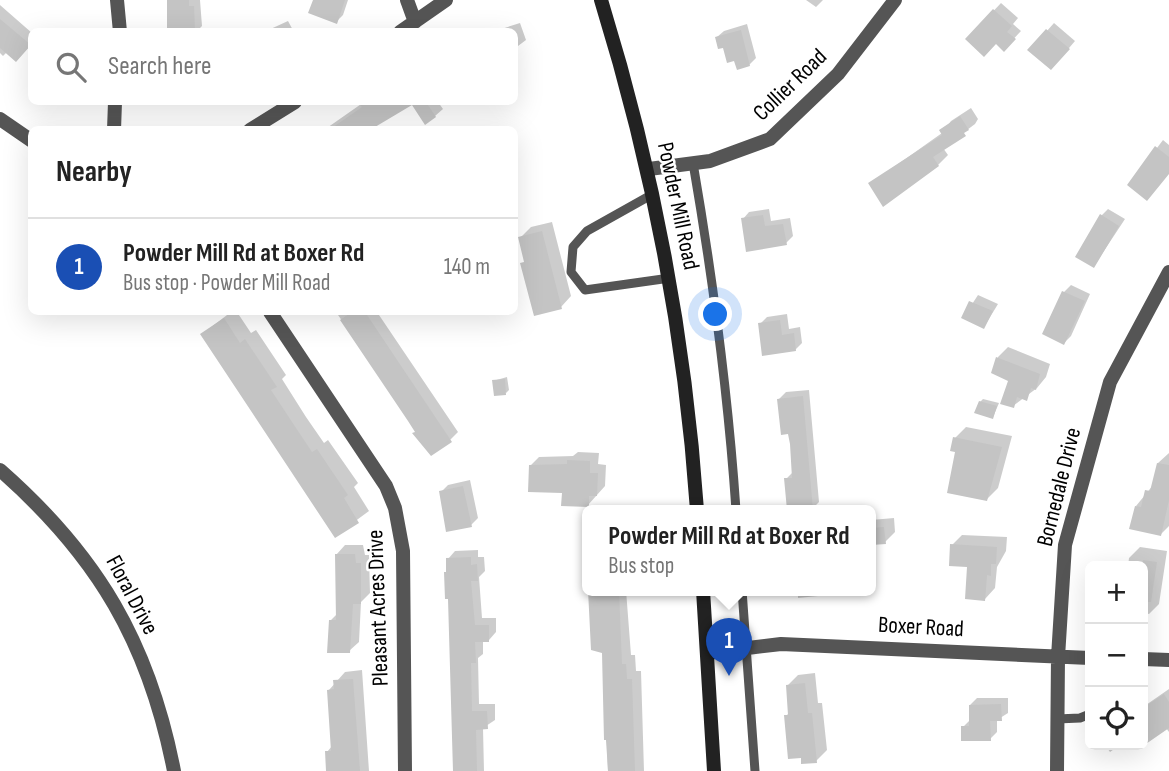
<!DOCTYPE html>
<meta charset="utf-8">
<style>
:root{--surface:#fff;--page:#f2f2f2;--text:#222;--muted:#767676;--line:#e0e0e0;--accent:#000}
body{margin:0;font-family:"Sofia Sans Condensed",sans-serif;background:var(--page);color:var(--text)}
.controls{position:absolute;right:21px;bottom:21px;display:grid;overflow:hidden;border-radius:10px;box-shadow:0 7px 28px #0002}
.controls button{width:63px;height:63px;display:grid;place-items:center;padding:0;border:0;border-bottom:2px solid var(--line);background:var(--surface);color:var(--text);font:35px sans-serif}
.you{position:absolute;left:716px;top:315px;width:24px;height:24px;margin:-18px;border:5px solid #fff;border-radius:50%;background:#1a73e8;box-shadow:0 0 0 10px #1a73e833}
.badge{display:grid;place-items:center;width:46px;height:46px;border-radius:50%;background:var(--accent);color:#fff;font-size:23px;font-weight:700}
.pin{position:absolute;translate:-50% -58px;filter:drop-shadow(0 2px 4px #0008)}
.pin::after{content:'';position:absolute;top:37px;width:24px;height:21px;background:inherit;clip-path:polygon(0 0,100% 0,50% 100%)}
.popup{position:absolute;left:582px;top:505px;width:294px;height:91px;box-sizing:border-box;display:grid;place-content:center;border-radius:10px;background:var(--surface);filter:drop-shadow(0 2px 5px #0005);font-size:23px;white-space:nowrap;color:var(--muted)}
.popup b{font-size:26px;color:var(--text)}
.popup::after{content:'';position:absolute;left:50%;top:100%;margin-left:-14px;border:14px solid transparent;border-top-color:var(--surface)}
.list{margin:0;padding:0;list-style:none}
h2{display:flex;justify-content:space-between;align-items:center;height:91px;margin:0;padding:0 28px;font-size:30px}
h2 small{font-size:23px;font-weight:400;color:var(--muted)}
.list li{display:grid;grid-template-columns:46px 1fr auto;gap:21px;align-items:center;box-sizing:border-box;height:98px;padding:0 28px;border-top:2px solid var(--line)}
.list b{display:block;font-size:26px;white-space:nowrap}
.list p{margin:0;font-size:23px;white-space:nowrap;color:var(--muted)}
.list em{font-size:23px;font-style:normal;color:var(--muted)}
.icon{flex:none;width:38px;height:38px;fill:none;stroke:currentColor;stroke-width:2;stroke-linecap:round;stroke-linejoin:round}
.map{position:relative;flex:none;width:1169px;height:771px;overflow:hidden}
.search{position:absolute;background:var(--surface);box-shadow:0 7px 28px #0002;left:28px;top:28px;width:490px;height:77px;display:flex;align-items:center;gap:18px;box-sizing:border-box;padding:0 24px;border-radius:10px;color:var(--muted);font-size:26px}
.panel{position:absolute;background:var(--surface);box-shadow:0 7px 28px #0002;left:28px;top:126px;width:490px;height:189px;border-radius:10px}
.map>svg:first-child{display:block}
.shadow{fill:#0003}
.building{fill:#c4c4c4}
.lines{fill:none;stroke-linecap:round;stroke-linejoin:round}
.lane{stroke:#555;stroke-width:9}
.street{stroke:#555;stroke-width:14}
.secondary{stroke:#222;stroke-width:14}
.labels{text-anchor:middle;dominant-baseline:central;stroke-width:5;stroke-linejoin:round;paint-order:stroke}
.street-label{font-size:23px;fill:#000;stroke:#fff}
</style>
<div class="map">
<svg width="1169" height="771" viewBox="0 0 1169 771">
<rect width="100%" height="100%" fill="#fff"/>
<path class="shadow" d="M168,0h32l2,26 -6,6h-28z
M316,0h32l-5,15 -7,7z
M806,0h17l-7,7z
M1001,3l17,15 -5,6 8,7 -17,18 -7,-7 -30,-3z
M0,5l32,28v10l-9,10 -16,-1 -4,4 -3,-3z
M288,21l6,11h-30z
M520,23l6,17 -12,9v-17h-22z
M1054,23l21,18 -17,20 -28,-11z
M747,24l9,34 -7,7 -13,-6 -19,-22 7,-6z
M364,102h74l5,7 -8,7 -23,-13 -50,27h-38z
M971,108l7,11 -3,5 -32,24 5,7 -10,10 -68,19 72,-51 9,-12z
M1163,140l6,5v28l-40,12z
M769,209l2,12 19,-3 3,18 -7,7 -43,-24 6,-7z
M1108,209l17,10 -31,47 8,-51z
M552,222l19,74 -10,11 -41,-69 11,-11z
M1071,285l19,9 -19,42 -7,7 -20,-10 20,-41z
M978,295l20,9 -14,23 -21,-9z
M231,312h6l14,21 5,-3 30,45 -4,4 24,38 18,26 4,-3 30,43 -4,4 15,24 -34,25 -133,-202z
M336,312h41l81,120 -8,8 -33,-9z
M787,314l2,15 11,-2 2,16 -7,7 -35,-26 7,-7z
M1008,347l42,17 -4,13 -9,11 -24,18 -3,-26 -17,-8 5,-15z
M507,377l2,13 -3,3 -13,-12z
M809,390l10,112 -7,7 -26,-30 7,-7 -1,-28 -13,-45 7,-7z
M983,399l16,4 -6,14 -13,-15z
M966,427l46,9 -14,52 -11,11 -30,-48 -2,-13z
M578,452l21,1 -1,11 8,1 -1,21 -17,19 -58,-39 9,-9 34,-1z
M1169,453v73l-9,9 -24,-29 18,-22 4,-21z
M470,480l8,38 -7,7 -30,-33 7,-7z
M894,518l1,14 -10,10 -14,1v-23z
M962,535l45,2 -1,14 -9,16 -2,21 -10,11 -16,-33 -17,-21z
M345,545h18l2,10h4l1,38 -9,9 -2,40 -10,9 -19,-30 7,-7 -1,-59z
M1140,547l27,4 -8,53 -10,10 -6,-1v-47h-15l1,-8z
M478,550v7h6l1,14 -6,6 3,41h14v14l-7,8h-6v14l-5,4 1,46h16v16l-12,8 1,43h-30l-6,-212 7,-8z
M591,590h35l5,65h4l1,16h5l3,100h-36l-5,-120z
M798,590h35l-5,5 -30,3z
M362,670l7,101h-41l-1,-19 5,-6 -3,-56 16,-18z
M815,673l3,30h4l5,47 -11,11 -30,-45 4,-4 -3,-26 11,-11z
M1169,689v43l-3,-4 -23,16v-37z
M977,698h31v15l-11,7v12l-7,7 -27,-12 7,-7v-15z
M1105,745h15l-10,7z
M1126,745h15l-7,5z"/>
<path class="building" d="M167,0h22v6h5l1,26h-28z
M313,0h32l-8,24 -29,-11z
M993,9l19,17 -5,6 9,7 -12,13 -8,-8 -12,13 -19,-18z
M0,19l31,26 -15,17 -16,-14z
M1046,29l24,20 -19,21 -24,-20z
M741,30l9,36 -13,4 -3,-9 -7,2 -4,-15 -5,1 -3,-12z
M358,102h68l10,15 -11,8 -13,-20 -42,25h-41l33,-23z
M960,116l9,14 -5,3 2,3 -33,21 6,9 -56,41 -15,-24 74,-48 -3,-5z
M1155,146l14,11v17l-22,27 -20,-16z
M1100,214l19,12 -25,42 -19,-11z
M763,215l2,11 18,-2 4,21 -41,7 -5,-34z
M542,231l20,78 -28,7 -14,-53 4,-1 -6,-25z
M1062,291l23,10 -21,44 -22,-11z
M969,301l24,10 -9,18 -23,-11z
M352,312h13l87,130 -21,14 -19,-23 3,-1 -7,-11 -68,-101z
M224,318l16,25 5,-4 32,48 -6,3 25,38 16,24 5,-3 31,46 -4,3 15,25 -24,15 -135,-204z
M780,320l2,15 12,-2 2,18 -34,5 -4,-33z
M996,357l44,17 -4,16 -5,-2 -4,13 -10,-4 -3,11 -14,-4 8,-23 -17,-8z
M505,379l1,16 -12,1 -2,-16z
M803,396l10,114h-26l-3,-32h8l-2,-34 -2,-10 -7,1 -4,-36z
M979,401l18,5 -4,13 -19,-6z
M953,437l49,10 -15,54 -40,-8 8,-41 -5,-1z
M567,460l23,1v12h8l-1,23h-8v11l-28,-1 1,-13 -34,-1 1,-27 38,-1z
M1157,463l12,2v35l-8,36 -32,-7 6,-23 6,1 4,-17 5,1z
M463,486l9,41 -26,5 -7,-41z
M884,527l2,17 -15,1v-17z
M950,544l47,3 -1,17h-5v12l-4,-1 -2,26 -20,-2 2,-32 -18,-1z
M335,554h20l1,9h5v41h-8l-3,49h-23l2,-33h7z
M471,557v8l6,-1 1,17h-7l4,44h14v17h-14l1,21h-5l1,48h15l1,18 -12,1 1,41h-24l-5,-172h-3l-1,-27h2v-14z
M1143,560l14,2 -6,40h-8z
M588,590h31l3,74h4l1,15h5l3,92h-27l-2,-31h-2l-2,-87 -11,-3z
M353,679l7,92h-34l-1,-20h6l-4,-61 7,-1 -1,-9z
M805,683l3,30h4l5,50 -16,1v-6l-13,1 -4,-44h4l-2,-30z
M1164,694l5,8v26l-26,18v-38z
M1001,704l1,17h-12l1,20h-30v-15h8v-21z"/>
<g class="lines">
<path class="lane" d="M693,163c20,116 35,230 43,347
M653,194l-66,37 -14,16 -2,25 14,18 85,-12
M742,590l13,181
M1057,719l23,-1 10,-4"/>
<path class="street" d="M117,0l3,32
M407,0l8,22
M400,32l46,-32
M0,119l32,22
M114,130l1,-28
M250,130l45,-28
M649,169l61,-8 60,-22 68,-65 57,-74
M270,312l116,174 9,22 8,43 2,220
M0,470c98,86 149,173 174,301
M707,653l74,-9 309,14
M1143,659l26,1
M1057,771l1,-114 7,-112 45,-163 59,-110"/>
<path class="secondary" d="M601,0c52,168 84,334 96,510
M703,590l11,181"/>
</g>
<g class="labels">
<g class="street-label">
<text transform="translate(790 85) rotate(-44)">Collier Road</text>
<text transform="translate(678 206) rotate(78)">Powder Mill Road</text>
<text transform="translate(1059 487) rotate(-76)">Bornedale Drive</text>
<text transform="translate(132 595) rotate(62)">Floral Drive</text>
<text transform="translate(378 608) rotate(-92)">Pleasant Acres Drive</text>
<text transform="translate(921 627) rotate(3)">Boxer Road</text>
</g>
</g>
</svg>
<div class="controls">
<button>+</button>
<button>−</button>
<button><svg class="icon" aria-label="locate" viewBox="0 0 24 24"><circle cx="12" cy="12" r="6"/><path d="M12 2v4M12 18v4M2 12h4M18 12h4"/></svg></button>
</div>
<div class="you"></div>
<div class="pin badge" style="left:729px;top:676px;background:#1a4fb4">1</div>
<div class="popup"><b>Powder Mill Rd at Boxer Rd</b>Bus stop</div>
<div class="search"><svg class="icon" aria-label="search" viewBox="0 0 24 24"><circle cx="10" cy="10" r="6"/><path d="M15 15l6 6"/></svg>Search here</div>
<section class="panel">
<h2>Nearby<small></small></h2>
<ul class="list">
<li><span class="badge" style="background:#1a4fb4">1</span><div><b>Powder Mill Rd at Boxer Rd</b><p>Bus stop · Powder Mill Road</p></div><em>140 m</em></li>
</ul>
</section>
</div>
